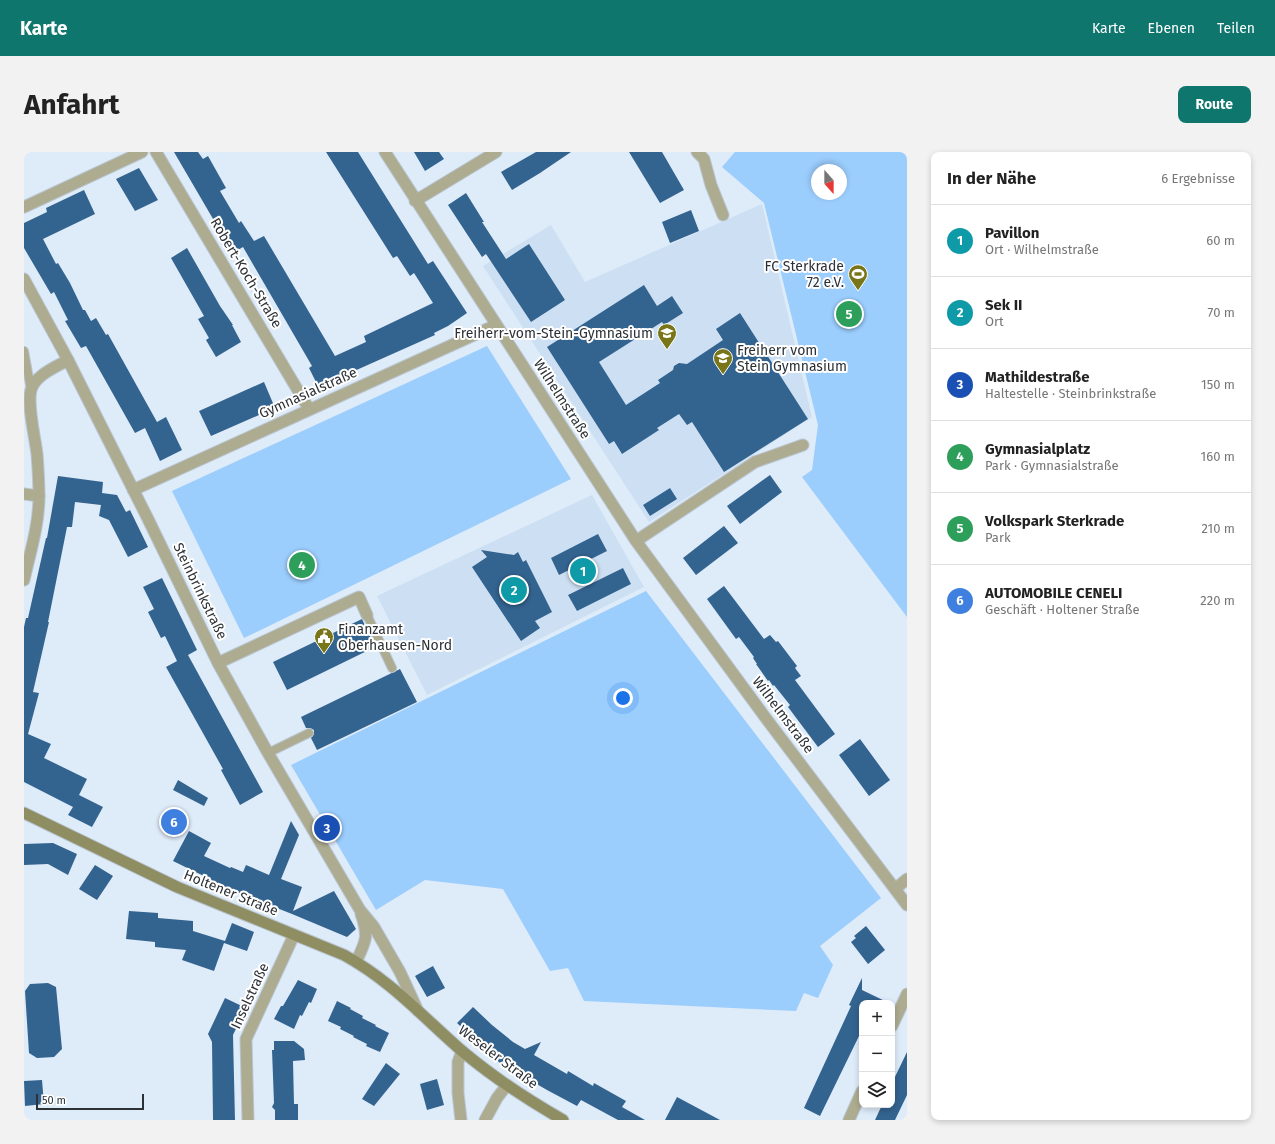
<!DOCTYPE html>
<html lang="de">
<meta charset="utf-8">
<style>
:root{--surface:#fff;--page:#f2f2f2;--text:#222;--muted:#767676;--line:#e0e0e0;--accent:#0f766e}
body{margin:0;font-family:"Fira Sans",sans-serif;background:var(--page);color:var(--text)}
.controls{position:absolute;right:12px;bottom:12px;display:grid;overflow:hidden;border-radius:8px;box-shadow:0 2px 6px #0003}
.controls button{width:36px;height:36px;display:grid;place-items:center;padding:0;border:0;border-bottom:1px solid var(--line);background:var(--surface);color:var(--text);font:20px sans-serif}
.compass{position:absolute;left:787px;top:12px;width:36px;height:36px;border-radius:50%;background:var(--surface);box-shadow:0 2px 6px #0003;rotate:159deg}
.scale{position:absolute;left:12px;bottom:10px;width:108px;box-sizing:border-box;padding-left:4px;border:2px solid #2c3136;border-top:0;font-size:11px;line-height:14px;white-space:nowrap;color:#2c3136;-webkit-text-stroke:3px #fff;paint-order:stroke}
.you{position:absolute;left:599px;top:546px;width:14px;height:14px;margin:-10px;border:3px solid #fff;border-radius:50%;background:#1a73e8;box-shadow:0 0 0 6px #1a73e833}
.badge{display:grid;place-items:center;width:26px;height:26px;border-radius:50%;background:var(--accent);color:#fff;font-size:13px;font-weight:700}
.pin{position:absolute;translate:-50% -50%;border:2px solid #fff;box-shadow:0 1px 4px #0006}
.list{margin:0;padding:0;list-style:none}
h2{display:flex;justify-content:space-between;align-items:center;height:52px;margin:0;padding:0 16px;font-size:17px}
h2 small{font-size:13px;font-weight:400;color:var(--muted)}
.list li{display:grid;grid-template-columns:26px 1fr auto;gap:12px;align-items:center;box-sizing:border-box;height:72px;padding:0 16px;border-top:1px solid var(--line)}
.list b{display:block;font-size:15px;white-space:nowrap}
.list p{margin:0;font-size:13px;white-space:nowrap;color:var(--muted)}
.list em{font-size:13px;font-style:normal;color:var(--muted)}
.icon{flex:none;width:22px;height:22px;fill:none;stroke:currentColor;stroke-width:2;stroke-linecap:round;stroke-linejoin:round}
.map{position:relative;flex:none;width:883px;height:968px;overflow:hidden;border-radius:8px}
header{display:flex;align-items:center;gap:24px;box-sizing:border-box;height:56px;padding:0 20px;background:var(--accent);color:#fff}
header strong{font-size:19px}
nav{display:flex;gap:22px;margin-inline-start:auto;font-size:14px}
.intro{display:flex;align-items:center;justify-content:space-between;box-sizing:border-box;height:96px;padding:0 24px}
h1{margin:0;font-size:28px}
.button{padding:10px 18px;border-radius:8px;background:var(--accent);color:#fff;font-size:14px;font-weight:700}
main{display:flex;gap:24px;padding:0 24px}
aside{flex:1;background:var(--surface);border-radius:8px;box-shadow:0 2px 6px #0003}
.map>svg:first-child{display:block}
.built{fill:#cde0f3}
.green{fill:#9bcdfd;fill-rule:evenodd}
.building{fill:#33638f}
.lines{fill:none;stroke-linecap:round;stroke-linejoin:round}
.service-casing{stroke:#bac6d2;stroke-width:10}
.minor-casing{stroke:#bac6d2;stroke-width:13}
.tertiary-casing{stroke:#bac6d2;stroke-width:13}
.secondary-casing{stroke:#bac6d2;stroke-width:13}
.service{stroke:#adac90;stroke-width:8}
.minor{stroke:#adac90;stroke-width:11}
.tertiary{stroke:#adac90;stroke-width:11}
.secondary{stroke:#8f8e63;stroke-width:11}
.labels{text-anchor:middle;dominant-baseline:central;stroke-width:4;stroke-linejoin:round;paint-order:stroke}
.poi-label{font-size:14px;fill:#2c3136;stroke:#fff;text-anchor:end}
.street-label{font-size:14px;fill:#2c3136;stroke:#fff}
</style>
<header>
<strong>Karte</strong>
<nav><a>Karte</a><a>Ebenen</a><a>Teilen</a></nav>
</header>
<div class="intro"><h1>Anfahrt</h1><a class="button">Route</a></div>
<main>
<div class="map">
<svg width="883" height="968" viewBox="0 0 883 968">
<rect width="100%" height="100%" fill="#deebf9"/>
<path class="built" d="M738,52l50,213 -163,105 -166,-256 68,-41 34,57z
M568,343l52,92 -217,108 -50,-99z"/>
<path class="green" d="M711,0h172v465l-105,-140 10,-7 6,-45 -54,-222 -42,-36zM793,18h24v24h-24z
M463,194l84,133 -327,159 -72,-147z
M622,439l235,307 -61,48 13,19 -15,33 -14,-5 -8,18 -212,-10 -16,-33 -18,3 -47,-82 -78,-9 -49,30 -85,-145z"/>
<path class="building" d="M150,0h24l5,7 5,-3 18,32 -6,3 19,32 2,-2 13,20 10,-5 71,120 31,-14 -2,-6 69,-33 -19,-30 -4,3 -13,-20 -4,2 -67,-106h32l70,112 5,-3 34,52 -19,13 -14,7 1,2 -101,45 -10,4h-7l-8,-16 3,-2 -69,-119 -10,6 -16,-30 -1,1z
M390,0h25l5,7 -19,12z
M512,0h35l-31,21 -28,17 -11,-18z
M605,0h33l22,38 -24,13z
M115,16l19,32 -23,11 -19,-32z
M60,38l11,24 -52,25 13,25 2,-1 12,20 13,27h2l6,11 5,-3 10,17 2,-1 49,88 9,-5 16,33 -22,11 -15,-33 -10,5 -49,-87 -5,2 -16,-27 3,-1 -14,-28 -3,2 -27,-46v-25l23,-11 -1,-4z
M442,41l18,29h-2l24,37 23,-15 36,56 -34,22 -45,-68 -4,3 -34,-52z
M667,58l8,21 -29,12 -8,-21z
M163,96l33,58 13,19h-1l9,17 -25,15 -10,-17 3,-2 -11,-19 6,-3 -33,-58z
M620,133l13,21 15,-10 11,17 -19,12 -2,-3 -63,40 27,43 34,-22 -2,-3 15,-10 1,-4 5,-3 8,1 36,-24 -7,-11 24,-16 68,106 -84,53 -32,-50 -5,3 -8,-11 -22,14 2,2 -37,24 -8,-13 -5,3 -62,-97z
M240,230l11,26 -64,28 -12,-25z
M746,323l12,17 -42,32 -13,-18z
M34,324l45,6 -1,11 15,2 9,17 4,-2 18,37 -20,10 -19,-37 -10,-4 2,-11 -26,-3 -3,25h-5l-19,95h1l-16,70 6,1 -11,41 23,10 -7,14 43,21 -8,16 24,12 -11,20 -24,-12 5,-8 -49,-25v-155l2,-9h2l18,-80h1z
M646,336l7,11 -27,17 -7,-11z
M700,374l14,17 -42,32 -13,-17z
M574,382l9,17 -48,24 -8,-17z
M457,398l33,5 4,-3 5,10 3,-2 26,52 -17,9 5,7 -19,13 -49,-74 15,-10z
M599,416l8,16 -54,27 -9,-16z
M138,426l35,72 -9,5 75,137 -23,13 -19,-35 2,-1 -57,-102 11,-6 -12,-25 -4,2 -13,-26 6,-3 -11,-22z
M700,434l40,53 6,-4 6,7 2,-1 19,25 -2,2 6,8 -6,4 40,54 -17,13 -30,-40 2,-2 -16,-20 -1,1 -4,-6 -1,1 -12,-17h1l-4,-6 1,-1 -15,-20 -3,2 -29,-40z
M338,467l13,28 -88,43 -14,-28z
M376,517l17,33 -100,48 -6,-12 3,-4v-4l-4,-2h-4l-5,-11z
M836,587l30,41 -21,16 -30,-41z
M154,628l30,18 -4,8 -31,-16z
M267,669l8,14 -18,44 21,8 -9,24 41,-20 22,38 -9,8 -55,-23 -81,-32 1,-2 -39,-19 16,-30 22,12 -7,13 26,12 1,-1 12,5 3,-7 23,10z
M29,691l24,11 -9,21 -20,-11 -24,1v-21z
M71,713l18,11 -16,24 -18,-11z
M105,759l29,2v5l35,3v10l32,10 7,-18 22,9 -7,19 -23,-8 -10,28 -32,-11 4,-10 -31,-3v-5l-29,-3z
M842,774l19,24 -17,14 -17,-22 5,-4 -2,-2z
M409,814l12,22 -18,9 -12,-21z
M838,826v12l27,13h-27v34l-3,-1 -39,80 -16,-8 47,-102 -2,-1z
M274,828l19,9 -6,14 -2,-1 -7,14 -2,-1 -6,14 -20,-10 7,-13h2z
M24,831l8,4 6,62 -8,8 -17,1 -8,-5 -4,-62 5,-7z
M201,846l21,10 -13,27 2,85h-22l-1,-78 -4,-8z
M313,849l14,7 -1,1 13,7 -1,2 14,7 -1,1 14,7 -9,19 -14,-6 1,-2 -14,-7 1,-1 -14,-7 1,-2 -13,-6z
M449,855l19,18 21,17 12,7 16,-7 -7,13 33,19 1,-3 25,15 1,-3 32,18 -4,6 23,13h-27l-37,-20 -4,6 -30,-16 -47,-27 -43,-40z
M250,889h20l10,8 1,11 -12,1 1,43h4v16h-23v-10l-3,-3 2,-4 -2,-53h2z
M883,900v43l-12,25h-20l7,-15h10v-22z
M362,911l14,11 -26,32 -12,-7z
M413,927l7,26 -17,5 -7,-26z
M18,928l2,24 -19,2 -1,-25z
M653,945l43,23h-55z"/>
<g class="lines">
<defs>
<path id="service" d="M0,199l7,39
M343,463l25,53
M244,601l41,-20"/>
<path id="minor" d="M132,0l153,257
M361,0l251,389 129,176 142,188
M673,0l7,7 7,26 12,30
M391,49l81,-49
M0,55l118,-55
M44,208l79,157 71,146 50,90 92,157 14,17 26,45 18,39
M109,338l363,-165
M0,342l15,2
M612,389l119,-79 48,-17
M194,511l141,-66 8,18
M871,737l12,-10
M332,810c10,-21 13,-25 5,-48
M868,874l15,-32
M224,968l-2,-81 48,-104
M437,968l-3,-27v-31l4,-11
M461,968l12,-22 10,-13
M825,968l13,-29"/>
<path id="tertiary" d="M0,127l44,81c-12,7 -33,15 -37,30 -4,15 4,47 6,64 1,13 2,28 2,42 0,29 -9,57 -15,84"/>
<path id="secondary" d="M0,661l153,74 167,68c46,25 79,62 118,96 31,26 66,49 101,69"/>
</defs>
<use href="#service" class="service-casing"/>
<use href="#minor" class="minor-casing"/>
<use href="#tertiary" class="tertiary-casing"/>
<use href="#secondary" class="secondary-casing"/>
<use href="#service" class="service"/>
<use href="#minor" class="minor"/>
<use href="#tertiary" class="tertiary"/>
<use href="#secondary" class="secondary"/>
</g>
<defs>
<symbol id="stadium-pin" viewBox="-11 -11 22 30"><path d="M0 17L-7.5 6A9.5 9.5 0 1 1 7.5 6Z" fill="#797519" stroke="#fff"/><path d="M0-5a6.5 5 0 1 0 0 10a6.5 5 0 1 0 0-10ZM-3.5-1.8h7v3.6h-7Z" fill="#fff"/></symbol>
<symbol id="school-pin" viewBox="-11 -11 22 30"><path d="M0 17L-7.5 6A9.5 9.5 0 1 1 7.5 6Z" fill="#797519" stroke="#fff"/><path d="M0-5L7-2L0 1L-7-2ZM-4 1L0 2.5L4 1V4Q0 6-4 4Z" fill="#fff"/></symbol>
<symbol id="civic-pin" viewBox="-11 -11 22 30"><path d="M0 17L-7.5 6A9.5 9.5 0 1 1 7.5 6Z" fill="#797519" stroke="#fff"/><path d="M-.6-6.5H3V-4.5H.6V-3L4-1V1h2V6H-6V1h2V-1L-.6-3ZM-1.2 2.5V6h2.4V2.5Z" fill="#fff"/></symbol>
</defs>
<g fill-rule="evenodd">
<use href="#stadium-pin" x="823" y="111" width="22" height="30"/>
<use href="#school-pin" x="632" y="170" width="22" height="30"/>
<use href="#school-pin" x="688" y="195" width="22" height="30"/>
<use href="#civic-pin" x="289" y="474" width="22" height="30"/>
</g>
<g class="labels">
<g class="poi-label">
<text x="820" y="114">FC Sterkrade<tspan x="820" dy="16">72 e.V.</tspan></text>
<text x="629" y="181">Freiherr-vom-Stein-Gymnasium</text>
<text x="713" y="198" text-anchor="start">Freiherr vom<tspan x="713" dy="16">Stein Gymnasium</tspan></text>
<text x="314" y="477" text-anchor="start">Finanzamt<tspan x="314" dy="16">Oberhausen-Nord</tspan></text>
</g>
<g class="street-label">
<text transform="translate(222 121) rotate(59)">Robert-Koch-Straße</text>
<text transform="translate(284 241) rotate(-24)">Gymnasialstraße</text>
<text transform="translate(538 247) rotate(57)">Wilhelmstraße</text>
<text transform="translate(176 439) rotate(64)">Steinbrinkstraße</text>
<text transform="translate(759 563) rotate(53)">Wilhelmstraße</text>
<text transform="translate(207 741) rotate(22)">Holtener Straße</text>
<text transform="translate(226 844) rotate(-65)">Inselstraße</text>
<text transform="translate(474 905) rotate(37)">Weseler Straße</text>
</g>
</g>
</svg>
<div class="controls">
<button>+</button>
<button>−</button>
<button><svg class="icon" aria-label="layers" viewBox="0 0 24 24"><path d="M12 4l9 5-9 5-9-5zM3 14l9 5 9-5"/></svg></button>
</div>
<svg class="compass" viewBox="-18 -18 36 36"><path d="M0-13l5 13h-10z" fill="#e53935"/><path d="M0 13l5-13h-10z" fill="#767676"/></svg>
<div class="scale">50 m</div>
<div class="you"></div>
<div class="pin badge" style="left:559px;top:419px;background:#0f9aa8">1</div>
<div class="pin badge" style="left:490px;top:438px;background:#0f9aa8">2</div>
<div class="pin badge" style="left:303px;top:676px;background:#1a4fb4">3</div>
<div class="pin badge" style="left:278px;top:413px;background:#2e9e5b">4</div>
<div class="pin badge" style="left:825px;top:162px;background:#2e9e5b">5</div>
<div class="pin badge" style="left:150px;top:670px;background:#3f7fe0">6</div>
</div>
<aside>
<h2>In der Nähe<small>6 Ergebnisse</small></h2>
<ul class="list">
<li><span class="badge" style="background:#0f9aa8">1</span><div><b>Pavillon</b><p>Ort · Wilhelmstraße</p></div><em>60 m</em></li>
<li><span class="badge" style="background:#0f9aa8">2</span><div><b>Sek II</b><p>Ort</p></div><em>70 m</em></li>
<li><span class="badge" style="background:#1a4fb4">3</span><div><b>Mathildestraße</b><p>Haltestelle · Steinbrinkstraße</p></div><em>150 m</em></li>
<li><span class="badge" style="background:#2e9e5b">4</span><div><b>Gymnasialplatz</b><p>Park · Gymnasialstraße</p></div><em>160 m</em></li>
<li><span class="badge" style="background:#2e9e5b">5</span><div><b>Volkspark Sterkrade</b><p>Park</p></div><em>210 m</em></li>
<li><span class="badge" style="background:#3f7fe0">6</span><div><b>AUTOMOBILE CENELI</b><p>Geschäft · Holtener Straße</p></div><em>220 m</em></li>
</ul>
</aside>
</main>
